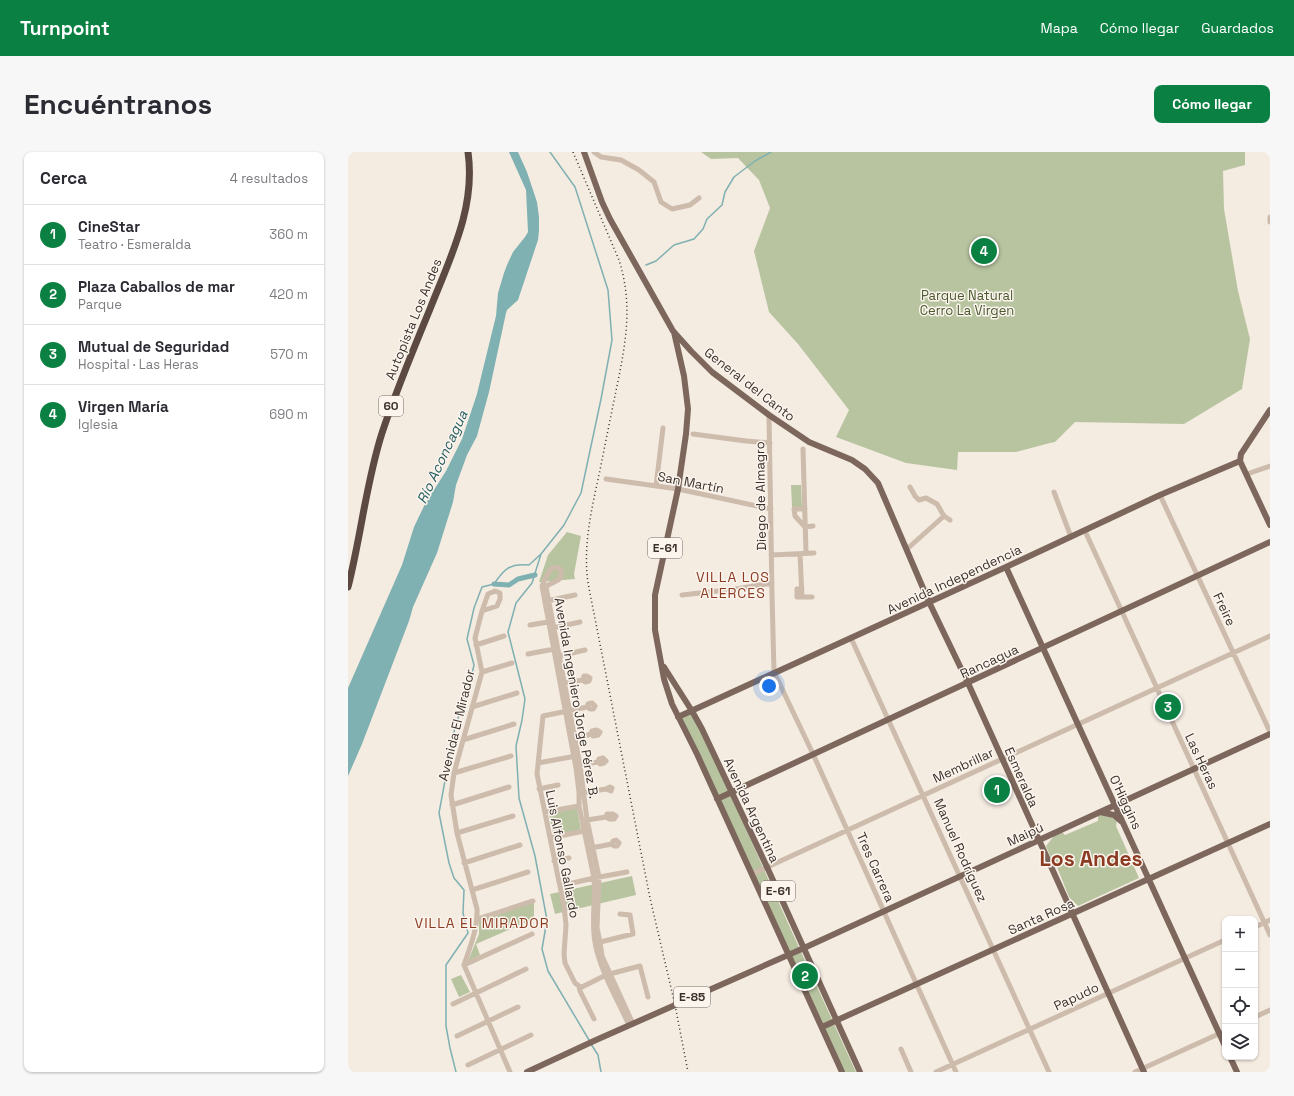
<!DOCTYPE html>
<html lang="es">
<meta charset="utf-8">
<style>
:root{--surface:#fff;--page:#f7f7f7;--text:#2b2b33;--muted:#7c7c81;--line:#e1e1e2;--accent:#0b8043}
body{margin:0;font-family:"Space Grotesk",sans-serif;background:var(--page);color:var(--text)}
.controls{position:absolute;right:12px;bottom:12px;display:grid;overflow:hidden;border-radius:8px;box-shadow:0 1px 3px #0004}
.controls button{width:36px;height:36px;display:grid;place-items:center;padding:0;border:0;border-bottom:1px solid var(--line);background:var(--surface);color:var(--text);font:20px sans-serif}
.you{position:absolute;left:421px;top:534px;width:14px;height:14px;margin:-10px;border:3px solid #fff;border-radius:50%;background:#1a73e8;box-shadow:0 0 0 6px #1a73e833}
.badge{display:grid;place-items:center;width:26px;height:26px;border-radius:50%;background:var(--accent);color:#fff;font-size:13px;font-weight:700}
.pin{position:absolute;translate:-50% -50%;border:2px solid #fff;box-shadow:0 1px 4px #0006}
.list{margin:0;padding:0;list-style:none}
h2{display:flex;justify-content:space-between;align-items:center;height:52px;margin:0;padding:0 16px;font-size:17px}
h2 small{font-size:13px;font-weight:400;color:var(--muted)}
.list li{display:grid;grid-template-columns:26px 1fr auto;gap:12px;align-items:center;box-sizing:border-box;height:60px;padding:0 16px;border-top:1px solid var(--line)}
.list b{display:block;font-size:15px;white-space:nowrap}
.list p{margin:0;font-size:13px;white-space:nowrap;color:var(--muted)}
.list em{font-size:13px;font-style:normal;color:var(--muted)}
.icon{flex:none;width:22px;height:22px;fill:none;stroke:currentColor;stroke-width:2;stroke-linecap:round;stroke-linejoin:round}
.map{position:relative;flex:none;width:922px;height:920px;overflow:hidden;border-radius:8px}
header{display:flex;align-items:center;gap:24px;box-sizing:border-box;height:56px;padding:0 20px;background:var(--accent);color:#fff}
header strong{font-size:19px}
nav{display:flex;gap:22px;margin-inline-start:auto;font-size:14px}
.intro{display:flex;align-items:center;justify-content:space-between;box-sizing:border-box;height:96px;padding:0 24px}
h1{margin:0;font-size:28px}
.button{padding:10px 18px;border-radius:8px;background:var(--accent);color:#fff;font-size:14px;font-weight:700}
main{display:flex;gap:24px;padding:0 24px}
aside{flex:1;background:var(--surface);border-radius:8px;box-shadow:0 1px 3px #0004}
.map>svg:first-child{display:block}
</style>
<header>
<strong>Turnpoint</strong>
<nav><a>Mapa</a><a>Cómo llegar</a><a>Guardados</a></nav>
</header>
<div class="intro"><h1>Encuéntranos</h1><a class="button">Cómo llegar</a></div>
<main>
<aside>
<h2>Cerca<small>4 resultados</small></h2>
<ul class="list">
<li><span class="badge">1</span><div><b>CineStar</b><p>Teatro · Esmeralda</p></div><em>360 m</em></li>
<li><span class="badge">2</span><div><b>Plaza Caballos de mar</b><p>Parque</p></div><em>420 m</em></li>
<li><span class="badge">3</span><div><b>Mutual de Seguridad</b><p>Hospital · Las Heras</p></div><em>570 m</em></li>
<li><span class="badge">4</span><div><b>Virgen María</b><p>Iglesia</p></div><em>690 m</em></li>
</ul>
</aside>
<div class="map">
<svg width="922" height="920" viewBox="0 0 922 920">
<rect width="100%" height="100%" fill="#f4ebe1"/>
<path fill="#b8c4a0" d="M353,0H897V13L875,19L876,57L890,139L902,187L894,237L836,272L727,270L707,290L702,291L668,300H610L609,318L558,311L488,285L501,258L450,192L421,160L406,99L422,56L411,28L390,6L363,7Z
M443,333H453L454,355H444Z
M219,380L233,384L226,422L227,427L191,430L200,403Z
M344,560L354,579L444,780L508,920H495L334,566Z
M229,656L233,678L205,683L201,662Z
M755,662L759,663L769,668L768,674L791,726L730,754L721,745L705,705L703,706L698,694L706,684L714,680L717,683L750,669V664Z
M284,724L288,743L207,762L202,742Z
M186,750V767L128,792L132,803L120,809L131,782V768Z
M113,823L122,840L111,845L103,827Z"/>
<path fill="#7fb0b2" d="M161,0H170L179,20L189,50L191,65V78L190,88L170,148L159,158L158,161L141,240L129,284L119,303L108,333L105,350L89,401L65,455L61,469L14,592L0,624V536L54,413L66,375L77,352L98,319L114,287L129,242L134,221L148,164L150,141L156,121L159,113L165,100L177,85L180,80L178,38Z"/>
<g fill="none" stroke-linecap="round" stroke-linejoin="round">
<path stroke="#7fb0b2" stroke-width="1.5" d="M202,0L227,35L260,138L264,188L253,247L233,341L216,373L193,402L184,431L168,451L160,480L177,547L174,568L168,594L171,646L187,704L199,768L194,797L200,819L241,888
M298,113L308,109L326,93L346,87L355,77L359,67L374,53L377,40L386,25L407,9L423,0
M243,892L250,903L253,920
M108,920L102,896L98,874V813L120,781L115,761L116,738L106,726L101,711L91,661L107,575L121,534L126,513L119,487L126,456L134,435L146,432C156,417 162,411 181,413L193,402"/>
<path stroke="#7fb0b2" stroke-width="5" d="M146,432L161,433L170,427L187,423"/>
<path stroke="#cdbbac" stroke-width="5" d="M246,0L253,5L273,8L291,18L306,30L313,50L324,57L342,53L351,46
M922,65V70
M421,263L424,443L426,520L465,602L608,920
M345,282L398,289L422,291
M455,297L458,401
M899,322L922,314
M258,327L330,337L423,357
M308,334L315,276
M706,340L723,385
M812,343L922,580
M457,357H446L447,364L457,375L465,374
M596,364L602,368
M737,379L922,783
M559,397L596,364L589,352L578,346L571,348L567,344L562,335
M452,402L454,445
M423,403L466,401
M454,437H449V445H464
M334,443L388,437L424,431
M199,449L227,443
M134,459L149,454L152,447V441L147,439L140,442L134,459L127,486L134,520L106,621L103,643L109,681L129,757C130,776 122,795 116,813L162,920
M182,473L200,470
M205,476L232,470
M503,486L701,920
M128,493L156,484
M180,502L206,497L211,504L237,498
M134,520L164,511
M216,531L235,528L237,530L241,529L242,526L239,524H236L235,528
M124,555L169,541
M227,587L243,582L245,584L250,583L252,580L249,578L244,579L243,582
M115,588L166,572
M190,611L228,604
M232,613L250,610L252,612L256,611L258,609L255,606L251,607L250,610
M106,621L163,604
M191,637L210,633
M233,641L258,637L263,639L264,636L262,635L258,637
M104,653L161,635
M197,660L231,654
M239,668L258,665L261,667H266L268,664L265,662H259L258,665
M109,681L165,664
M202,686L236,679
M243,696L264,692L266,694H269L271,691L268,688L265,689L264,692
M206,709L221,706
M116,711L172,693
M404,722L922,484
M212,734L246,726L279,720
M124,738L180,720
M130,767L185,749
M907,775L922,768
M248,791L285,782L282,763L272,762
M116,813L184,782
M231,834L227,831L217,811L216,802L218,773L216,754L189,622L195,564L239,555L242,557H245L247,554L244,551L240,552L239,555
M231,834L234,835L258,823L292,814L300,845
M231,834L232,839L246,867
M105,852L178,817
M907,865L922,858
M281,873C270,849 251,816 247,790C243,769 248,747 246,726L231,654V640L228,616L194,434C198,426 202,409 213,418V425C209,431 202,430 198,435L232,613L239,668L251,725L249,776L252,790L254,804L285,872
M109,884L170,855
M553,897L563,920
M120,913L183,883
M588,920L877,788
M787,920L877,879"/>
<path stroke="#7d675c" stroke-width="6" d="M236,0L254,50L262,67L325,179L343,199L364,220L421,263L461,290L504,308L517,317L530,331L581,450L620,531L796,920
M326,180L336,224L340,257L338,282L330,337L307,443V478L316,527L324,552L349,602L494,920
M892,309L922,373
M892,309L893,302L922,258
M658,415L877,894
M316,515L344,559L354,577L419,715L512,920
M330,565L658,415L812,343L892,309
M369,647L922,390
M752,660L766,663L774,670
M474,875L922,672
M882,905L889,920
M179,920L248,888L456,796L922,582"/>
<path stroke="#5c4a42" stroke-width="7" d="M0,435C13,384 18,331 34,281C48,239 65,198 82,157C102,106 128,56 120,0"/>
<path stroke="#3b302b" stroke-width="1.5" stroke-dasharray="1 3" stroke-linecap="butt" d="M225,0L271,108C285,152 278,190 269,234C263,263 257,293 251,323C243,359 235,395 240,431L302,746L327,853L340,920"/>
</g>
<g text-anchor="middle" stroke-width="3" stroke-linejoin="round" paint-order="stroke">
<g fill="#fbf5ee" stroke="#756b66" stroke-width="1">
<rect x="31" y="244" width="24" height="20" rx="3"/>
<rect x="300" y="386" width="34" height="20" rx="3"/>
<rect x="413" y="729" width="34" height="20" rx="3"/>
<rect x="326" y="835" width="36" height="20" rx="3"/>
</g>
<g font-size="12" font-weight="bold" fill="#3b302b">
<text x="43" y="258">60</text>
<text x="317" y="400">E-61</text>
<text x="430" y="743">E-61</text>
<text x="344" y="849">E-85</text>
</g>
<g font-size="13" fill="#4a5a2e" stroke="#fbf5ee">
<text x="619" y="148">Parque Natural<tspan x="619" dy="15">Cerro La Virgen</tspan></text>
</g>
<g font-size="13" fill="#3b302b" stroke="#fbf5ee">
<text transform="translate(65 167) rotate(-68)" y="5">Autopista Los Andes</text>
<text transform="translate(402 232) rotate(38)" y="5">General del Canto</text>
<text transform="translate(343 330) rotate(11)" y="5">San Martín</text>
<text transform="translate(412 344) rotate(-91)" y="5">Diego de Almagro</text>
<text transform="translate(606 427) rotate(-25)" y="5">Avenida Independencia</text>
<text transform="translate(877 457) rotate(65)" y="5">Freire</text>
<text transform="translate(641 509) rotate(-25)" y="5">Rancagua</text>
<text transform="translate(229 546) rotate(80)" y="5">Avenida Ingeniero Jorge Pérez B.</text>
<text transform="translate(108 573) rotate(-76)" y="5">Avenida El Mirador</text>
<text transform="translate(854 609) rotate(65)" y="5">Las Heras</text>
<text transform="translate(615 613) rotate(-25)" y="5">Membrillar</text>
<text transform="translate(674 625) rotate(66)" y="5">Esmeralda</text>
<text transform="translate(778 650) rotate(65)" y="5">O'Higgins</text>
<text transform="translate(404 658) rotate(65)" y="5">Avenida Argentina</text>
<text transform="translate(677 682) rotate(-25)" y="5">Maipú</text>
<text transform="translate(613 698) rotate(66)" y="5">Manuel Rodríguez</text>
<text transform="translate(215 702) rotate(79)" y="5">Luis Alfonso Gallardo</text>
<text transform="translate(528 715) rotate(66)" y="5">Tres Carrera</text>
<text transform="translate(693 764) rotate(-24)" y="5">Santa Rosa</text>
<text transform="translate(728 844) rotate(-25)" y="5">Papudo</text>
</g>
<g font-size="14" font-style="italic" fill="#1f5a5e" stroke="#fbf5ee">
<text transform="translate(94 305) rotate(-65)" y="5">Río Aconcagua</text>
</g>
<g font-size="14" letter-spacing="1" fill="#8c3b22" stroke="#fbf5ee">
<text x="385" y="430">VILLA LOS<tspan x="385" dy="16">ALERCES</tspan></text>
<text x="134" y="776">VILLA EL MIRADOR</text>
</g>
<g font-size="21" font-weight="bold" fill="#8c3b22" stroke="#fbf5ee">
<text x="743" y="714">Los Andes</text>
</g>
</g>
</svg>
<div class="controls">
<button>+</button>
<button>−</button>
<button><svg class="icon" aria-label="locate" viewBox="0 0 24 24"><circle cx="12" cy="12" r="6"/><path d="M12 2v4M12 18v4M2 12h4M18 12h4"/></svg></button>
<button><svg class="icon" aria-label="layers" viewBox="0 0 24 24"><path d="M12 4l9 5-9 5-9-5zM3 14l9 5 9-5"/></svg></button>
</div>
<div class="you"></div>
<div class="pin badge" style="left:649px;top:638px">1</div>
<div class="pin badge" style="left:457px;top:824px">2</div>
<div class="pin badge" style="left:820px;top:555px">3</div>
<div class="pin badge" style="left:636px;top:99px">4</div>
</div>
</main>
